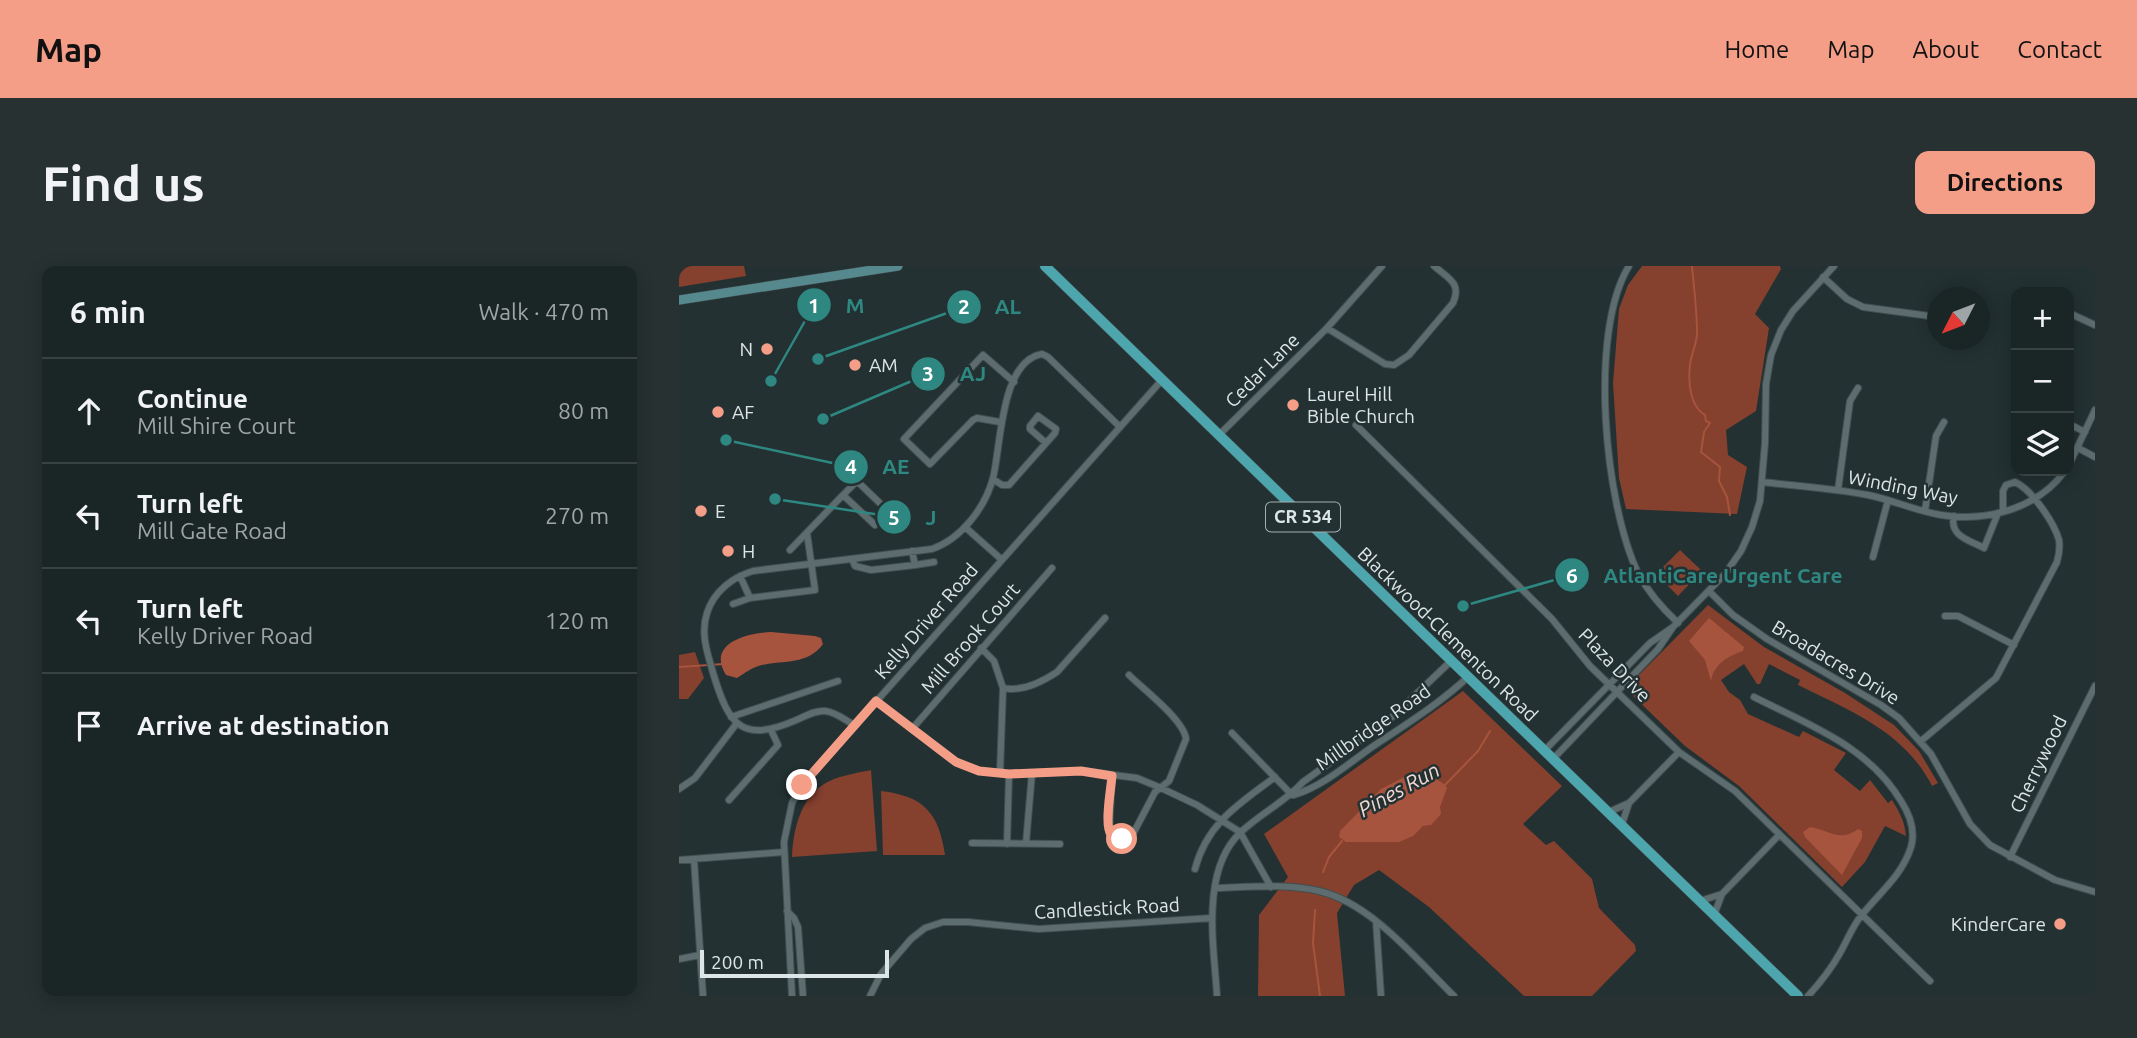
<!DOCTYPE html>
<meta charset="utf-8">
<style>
:root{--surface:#1a2526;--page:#273132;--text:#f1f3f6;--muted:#9fa5a7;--line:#384243;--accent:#f49e87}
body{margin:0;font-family:Ubuntu,sans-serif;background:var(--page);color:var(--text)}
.controls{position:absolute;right:21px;top:21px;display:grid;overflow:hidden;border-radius:14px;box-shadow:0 4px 18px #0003}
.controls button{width:63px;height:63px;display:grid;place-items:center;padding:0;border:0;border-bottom:2px solid var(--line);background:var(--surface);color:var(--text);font:35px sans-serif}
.compass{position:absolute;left:1248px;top:21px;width:63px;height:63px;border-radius:50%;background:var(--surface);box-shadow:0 4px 18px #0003;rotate:228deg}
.scale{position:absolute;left:21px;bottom:18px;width:189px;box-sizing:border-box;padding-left:7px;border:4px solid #dde6e7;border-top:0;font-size:19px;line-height:24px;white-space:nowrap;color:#dde6e7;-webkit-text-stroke:5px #233133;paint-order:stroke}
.stop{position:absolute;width:21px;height:21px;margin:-16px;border:5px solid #f49e87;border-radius:50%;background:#fff}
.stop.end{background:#f49e87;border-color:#fff;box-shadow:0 2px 7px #0008}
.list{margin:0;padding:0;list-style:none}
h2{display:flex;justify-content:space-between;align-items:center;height:91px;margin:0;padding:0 28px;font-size:30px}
h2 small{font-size:23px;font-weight:400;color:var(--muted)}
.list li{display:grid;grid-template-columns:46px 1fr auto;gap:21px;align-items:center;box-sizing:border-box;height:105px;padding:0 28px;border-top:2px solid var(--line)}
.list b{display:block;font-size:26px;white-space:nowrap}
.list p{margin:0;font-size:23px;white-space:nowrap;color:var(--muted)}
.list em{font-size:23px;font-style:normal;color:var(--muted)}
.icon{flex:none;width:38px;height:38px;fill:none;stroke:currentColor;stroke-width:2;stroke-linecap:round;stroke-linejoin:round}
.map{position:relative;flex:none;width:1416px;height:730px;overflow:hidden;border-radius:14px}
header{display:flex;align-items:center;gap:42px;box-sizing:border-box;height:98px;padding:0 35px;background:var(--accent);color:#111}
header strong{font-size:33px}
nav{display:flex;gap:38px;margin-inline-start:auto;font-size:24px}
.intro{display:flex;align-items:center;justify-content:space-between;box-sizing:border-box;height:168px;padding:0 42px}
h1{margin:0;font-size:49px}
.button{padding:18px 32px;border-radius:14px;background:var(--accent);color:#111;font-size:24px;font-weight:700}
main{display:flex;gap:42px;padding:0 42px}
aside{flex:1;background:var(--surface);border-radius:14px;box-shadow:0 4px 18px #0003}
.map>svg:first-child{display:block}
</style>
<header>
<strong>Map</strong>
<nav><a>Home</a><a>Map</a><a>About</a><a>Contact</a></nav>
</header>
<div class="intro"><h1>Find us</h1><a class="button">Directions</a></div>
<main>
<aside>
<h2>6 min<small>Walk · 470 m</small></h2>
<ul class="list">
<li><svg class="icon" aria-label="ahead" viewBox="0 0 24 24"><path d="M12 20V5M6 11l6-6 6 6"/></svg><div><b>Continue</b><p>Mill Shire Court</p></div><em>80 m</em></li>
<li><svg class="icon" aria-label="left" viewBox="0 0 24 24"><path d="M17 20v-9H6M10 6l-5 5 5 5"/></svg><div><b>Turn left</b><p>Mill Gate Road</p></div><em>270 m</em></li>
<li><svg class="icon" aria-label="left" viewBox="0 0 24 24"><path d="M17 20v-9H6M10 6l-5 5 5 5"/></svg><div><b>Turn left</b><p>Kelly Driver Road</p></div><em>120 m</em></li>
<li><svg class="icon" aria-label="arrive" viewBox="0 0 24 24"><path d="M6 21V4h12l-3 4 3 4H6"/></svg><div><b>Arrive at destination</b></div></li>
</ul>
</aside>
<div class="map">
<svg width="1416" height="730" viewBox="0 0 1416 730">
<rect width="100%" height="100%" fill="#233133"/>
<path fill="#85402e" d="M0,0H65L67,10L0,21Z
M963,0H1101L1102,3L1076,48L1090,62L1077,145L1047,164L1049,189L1068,201L1058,248L947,243L940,212L934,117L940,43L949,19Z
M1001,284L1023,305L999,330L977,308Z
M1029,339L1085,381L1166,427L1215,459L1240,485L1259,517L1253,520C1226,466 1170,444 1119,419L1121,414L1090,398L1081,418H1078L1065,398L1042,414L1050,426L1061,434L1069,448L1120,471L1124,465L1167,487L1155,504L1181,525L1191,514L1209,537L1213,534C1220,545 1226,556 1227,570L1206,560L1186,596L1163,621L1060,520L1006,480L952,428V422L959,410Z
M16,386L25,412L9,433H0V389Z
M784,425L883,520L844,558L867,579L875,575L913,613L920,642L956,679L957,685L913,730H845L750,641L700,604L675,619L658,647L666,730H579L580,649L609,611L585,568Z
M192,504L198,585L113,591C114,565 121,533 145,518C158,510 177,507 192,504Z
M202,525C245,530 260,547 266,589H204Z"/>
<path fill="#a7543e" d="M1030,352L1065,381L1064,385C1049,390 1035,398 1032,415L1026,394L1010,375Z
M92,366L136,370L142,372L144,378C129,399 105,394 83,399C73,401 66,407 58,412L47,409C27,377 69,367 92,366Z
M737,505C746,514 758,508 768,522L761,541L762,548L752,559L744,560L734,570L720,576H667L660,571L661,565L702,523Z
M1131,561C1151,564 1160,577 1179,563L1183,565V572L1163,609L1126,571L1124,566Z"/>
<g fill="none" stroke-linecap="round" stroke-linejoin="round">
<path stroke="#a7543e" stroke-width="2" d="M1013,0C1015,22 1018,45 1018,67C1018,78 1012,88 1011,99C1009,116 1011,141 1026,149L1027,155L1031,157L1025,166L1022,186L1041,201L1040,215L1048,231L1051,249
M0,401L45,398
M766,519L799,485L811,465
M644,606L650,591L663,575
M636,644L634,677L641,730"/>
<defs>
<path id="minor" d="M703,0L648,62L706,98L715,99L730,89L774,37C783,17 769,12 755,0
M950,0C909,67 926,238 959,307C969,326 983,342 999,357
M1144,11L1168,33L1184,41L1258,51
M1390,47L1416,59
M321,156L298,152L294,154L251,198L225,173L304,89L335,116
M1390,158L1406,166
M677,159L873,353L911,400L1000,486L1056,525L1251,715
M540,169L648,62
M1399,182L1416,191
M1390,199L1416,144
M314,213L323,219H330L376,167L377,163L359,150L351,160V163L367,177
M178,215L209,245L196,259L164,229Z
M1083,216C1118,220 1154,222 1189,229C1214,234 1237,245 1262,249C1308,256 1358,243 1386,205
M1159,224L1171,135L1179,122
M1246,245L1257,170L1265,156
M1275,250C1270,270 1290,274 1305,282L1319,247
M286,261L322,293
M111,284L164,229
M1194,291L1209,234
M173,293L176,300L192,304L236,299L233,285
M236,299L255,296
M61,310L71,332
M1030,325L1054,349L1088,373L1202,439L1220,452L1252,488L1291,558L1311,579L1376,614L1416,626
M54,338L71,332L136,324L128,267
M1266,350H1279L1335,379
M302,382L315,395L324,422L321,507
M324,422C342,426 363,416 378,406L426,352
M1075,431C1130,459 1189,480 1222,535C1231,549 1237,564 1232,581C1223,610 1200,627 1182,650C1173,661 1168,675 1161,687C1152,703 1141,717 1129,730
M197,435L277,496L300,505L330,508L403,505L458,512L482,522L518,539L561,566L592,621
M52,451L159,415
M175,459C166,454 157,446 146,445C136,444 125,451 115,455C63,477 50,459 35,410C29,389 21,368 28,347C35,325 54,311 74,305L253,283C282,273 306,242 314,212C322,182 321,95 363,88L369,91L441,161
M233,463L373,302
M553,467L613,529
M1242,475L1317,412L1378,296C1380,289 1381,281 1380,274C1375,256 1352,223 1336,216L1327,219L1324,225V246
M866,484L971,377L994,361
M874,493L979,383L994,361L1046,308L1062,285L1073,261L1081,235L1086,177L1087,118L1092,89L1102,64L1114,45L1155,0
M433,510L430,566L434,570L446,573L455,566L476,526L490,515L507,473C505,454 464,423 450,409
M0,523L16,512L58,457
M615,529C644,520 669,498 693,481C726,459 760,438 789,411
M50,534L99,479L92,464
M930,546L950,537
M943,558L950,537L1000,486
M293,577L381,578
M347,577L353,507
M328,578L330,508
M1331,591L1416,420
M15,593L24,730
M0,594L105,586
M516,603C528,557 560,538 596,511
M537,622C570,621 607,617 640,625C692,637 737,693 775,730
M1021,635L1043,628
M108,645L115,652L119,661L124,730
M1035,649L1043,628L1100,569
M697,655L702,730
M0,693L21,689
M113,730L105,576L113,537L123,519L482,115
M191,730L202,708L232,673L246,662L264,656H289L360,663L533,652
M538,730C535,680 521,604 562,566C582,547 606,536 624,516L710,454L772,395"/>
<path id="secondary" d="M0,34L219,0"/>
<path id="primary" d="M366,0C616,244 868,487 1119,730"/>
</defs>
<use href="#minor" stroke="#424e4f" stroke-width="8"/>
<use href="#secondary" stroke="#424e4f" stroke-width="10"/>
<use href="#primary" stroke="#424e4f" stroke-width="11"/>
<use href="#minor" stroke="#5d6d6f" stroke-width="6"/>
<use href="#secondary" stroke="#55898e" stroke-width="9"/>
<use href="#primary" stroke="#4da5ad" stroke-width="10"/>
</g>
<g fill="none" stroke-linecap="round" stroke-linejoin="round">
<path stroke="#f49e87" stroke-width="9" d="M123,519L197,435L277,496L300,505L330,508L402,505L433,510C432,522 425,560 432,568C434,571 440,572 443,573"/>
</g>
<g fill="#f49e87" stroke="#233133" stroke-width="2.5">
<circle cx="88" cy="83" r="7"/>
<circle cx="176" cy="99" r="7"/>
<circle cx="614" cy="139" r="7"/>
<circle cx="39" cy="146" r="7"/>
<circle cx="22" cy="245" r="7"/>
<circle cx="49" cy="285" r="7"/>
<circle cx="1381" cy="658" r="7"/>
</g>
<g text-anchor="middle" stroke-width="5" stroke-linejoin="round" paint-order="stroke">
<rect fill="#233133" stroke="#a5b0b1" stroke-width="2" x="587" y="236.5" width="74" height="29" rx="5"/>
<g font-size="18" font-weight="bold" fill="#dde6e7">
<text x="624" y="257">CR 534</text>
</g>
<g font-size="19" fill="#dde6e7" stroke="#233133" text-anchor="start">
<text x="74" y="90" text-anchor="end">N</text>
<text x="190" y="106">AM</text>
<text x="628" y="135">Laurel Hill<tspan x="628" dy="22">Bible Church</tspan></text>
<text x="53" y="153">AF</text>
<text x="36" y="252">E</text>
<text x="63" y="292">H</text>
<text x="1367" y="665" text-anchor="end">KinderCare</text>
</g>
<g font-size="19" fill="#dde6e7" stroke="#233133">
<text transform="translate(583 104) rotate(-45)" y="7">Cedar Lane</text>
<text transform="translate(1224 221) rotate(11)" y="7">Winding Way</text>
<text transform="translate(247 355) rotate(-49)" y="7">Kelly Driver Road</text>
<text transform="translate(769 368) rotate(44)" y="7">Blackwood-Clementon Road</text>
<text transform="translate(291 372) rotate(-49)" y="7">Mill Brook Court</text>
<text transform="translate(1157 396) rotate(31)" y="7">Broadacres Drive</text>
<text transform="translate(936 399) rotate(46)" y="7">Plaza Drive</text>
<text transform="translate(694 461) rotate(-35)" y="7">Millbridge Road</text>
<text transform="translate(1359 498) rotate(-64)" y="7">Cherrywood</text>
<text transform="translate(428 642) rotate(-3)" y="7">Candlestick Road</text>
</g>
<g font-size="21" font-style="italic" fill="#f1d8d1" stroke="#233133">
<text transform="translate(720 524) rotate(-29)" y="7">Pines Run</text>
</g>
</g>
<path fill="none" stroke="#2e8780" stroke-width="2.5" d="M92 115L135 39M139 93L285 41M144 153L249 108M47 174L172 201M96 233L215 251M784 340L893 309"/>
<g fill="#2e8780" stroke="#233133" stroke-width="2.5">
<circle cx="92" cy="115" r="7"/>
<circle cx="139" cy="93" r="7"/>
<circle cx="144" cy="153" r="7"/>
<circle cx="47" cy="174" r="7"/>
<circle cx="96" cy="233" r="7"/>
<circle cx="784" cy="340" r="7"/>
<circle cx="135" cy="39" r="18"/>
<circle cx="285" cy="41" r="18"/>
<circle cx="249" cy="108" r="18"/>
<circle cx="172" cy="201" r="18"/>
<circle cx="215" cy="251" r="18"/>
<circle cx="893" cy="309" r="18"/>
</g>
<g font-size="21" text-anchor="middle" font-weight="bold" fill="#fff">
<text x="135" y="47">1</text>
<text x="285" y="48">2</text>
<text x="249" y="115">3</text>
<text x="172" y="208">4</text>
<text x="215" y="259">5</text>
<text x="893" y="317">6</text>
</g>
<g font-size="21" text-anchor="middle" font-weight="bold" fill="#2e8780" stroke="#233133" stroke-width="5" stroke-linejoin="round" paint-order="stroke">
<text x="176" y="47">M</text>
<text x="329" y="48">AL</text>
<text x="294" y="115">AJ</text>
<text x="217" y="208">AE</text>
<text x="252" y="259">J</text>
<text x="1044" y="317">AtlantiCare Urgent Care</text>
</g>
</svg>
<div class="controls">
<button>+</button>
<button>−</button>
<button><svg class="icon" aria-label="layers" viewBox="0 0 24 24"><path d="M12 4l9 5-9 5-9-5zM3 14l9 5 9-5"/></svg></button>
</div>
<svg class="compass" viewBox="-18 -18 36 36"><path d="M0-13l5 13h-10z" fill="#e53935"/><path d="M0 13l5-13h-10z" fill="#9fa5a7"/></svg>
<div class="scale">200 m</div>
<div class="stop" style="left:443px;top:573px"></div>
<div class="stop end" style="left:123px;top:519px"></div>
</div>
</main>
